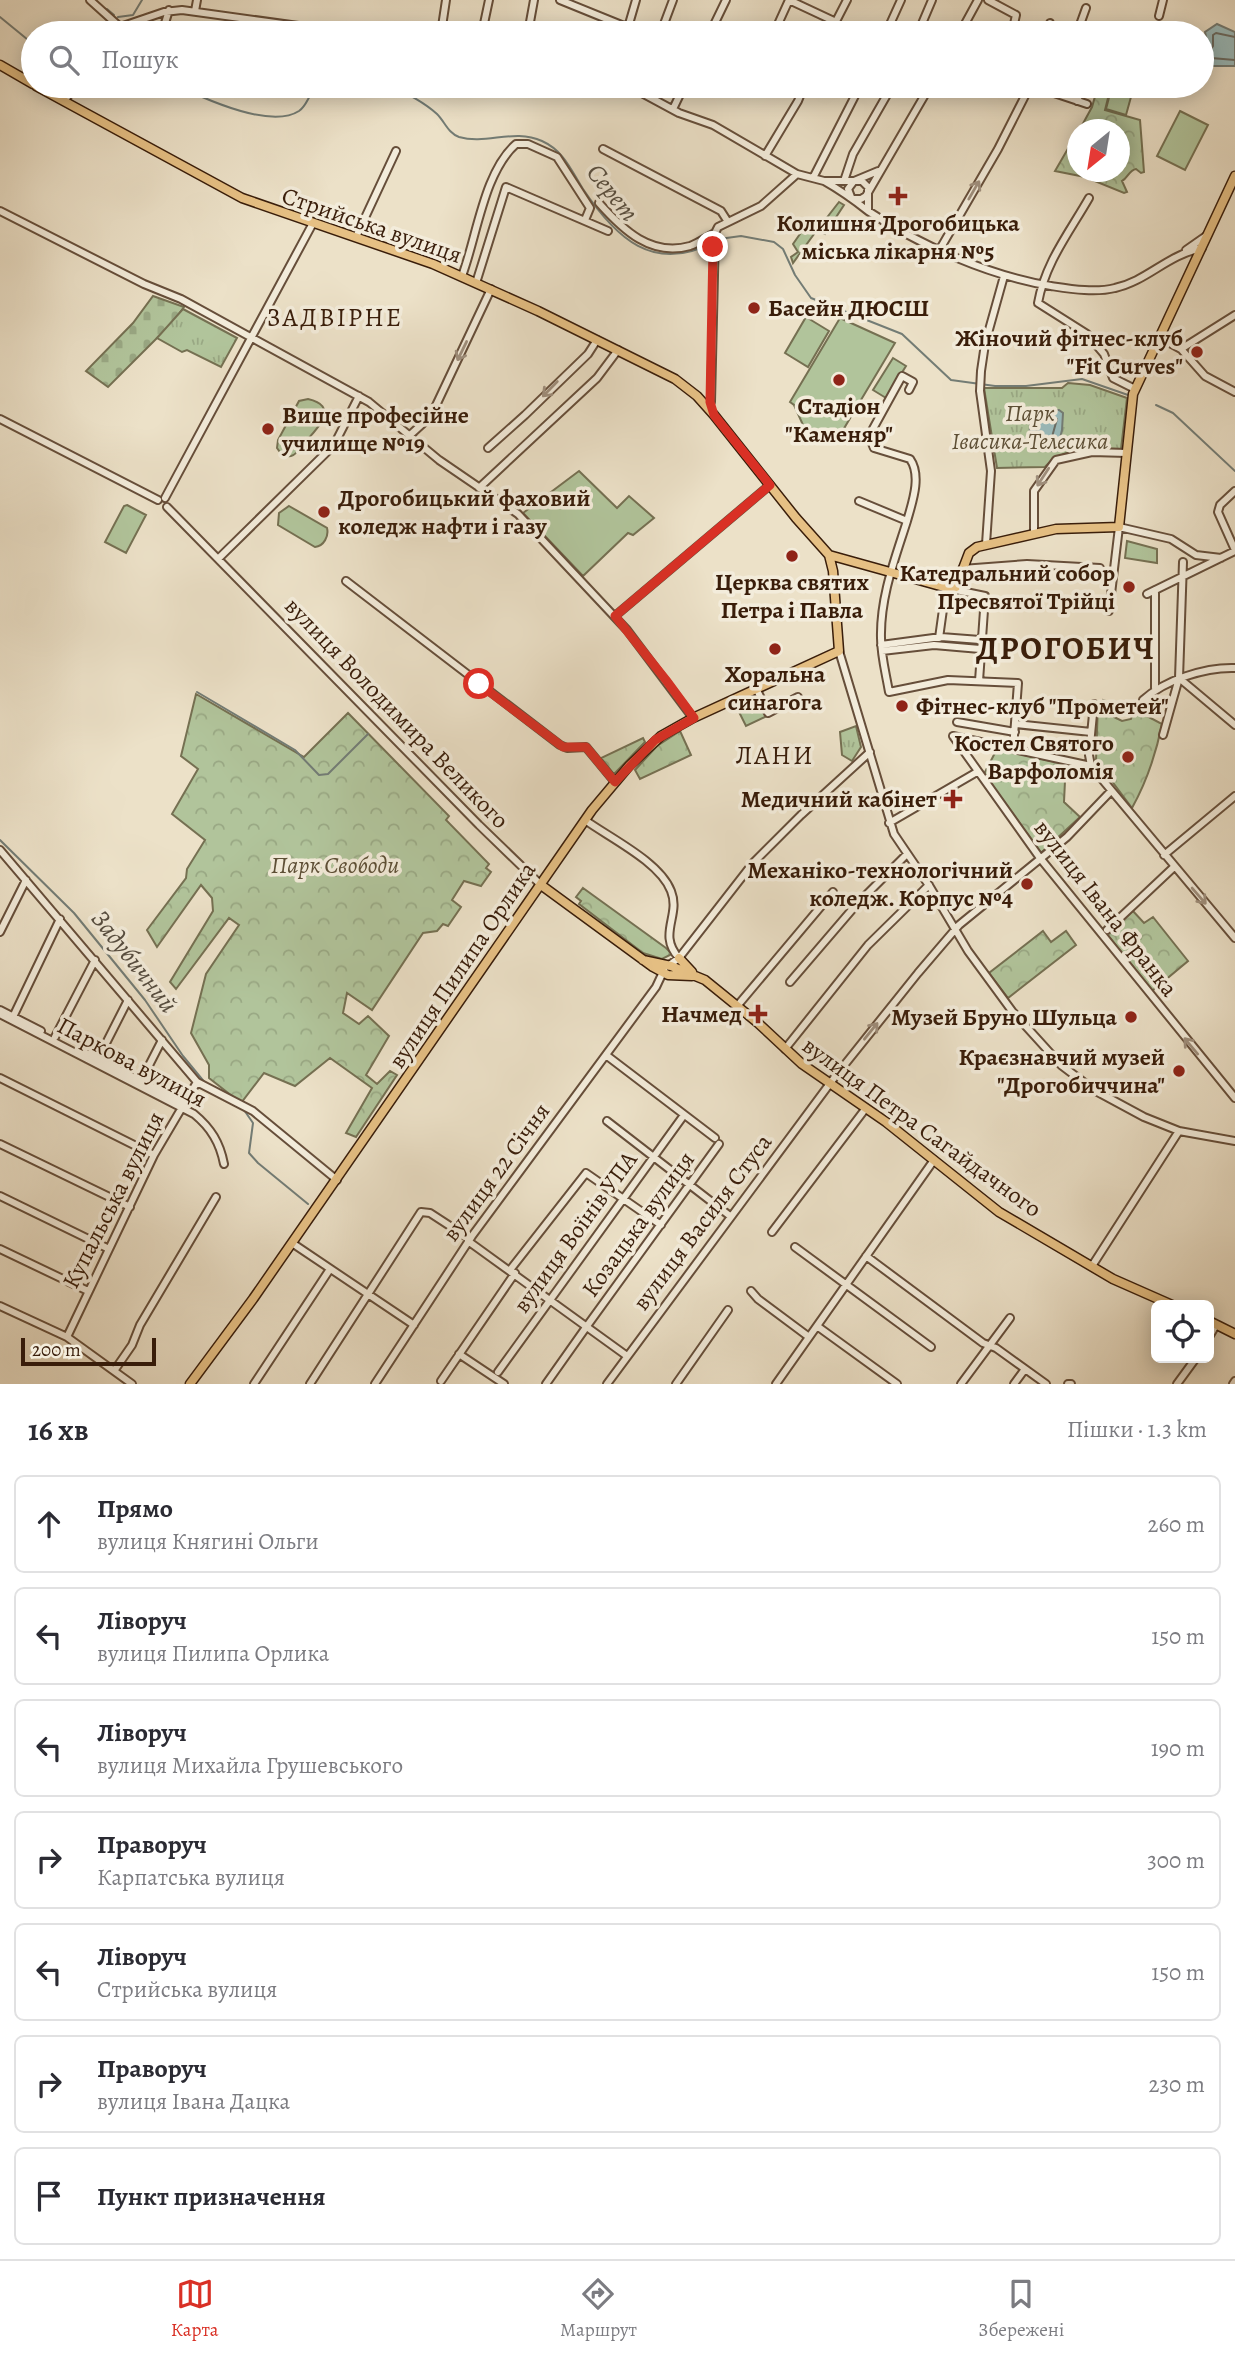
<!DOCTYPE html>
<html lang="uk">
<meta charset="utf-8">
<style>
:root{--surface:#fff;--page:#f2f2f3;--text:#2b2b33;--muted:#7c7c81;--line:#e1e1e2;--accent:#d93025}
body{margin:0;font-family:Alegreya,serif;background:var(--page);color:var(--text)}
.controls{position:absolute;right:21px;bottom:21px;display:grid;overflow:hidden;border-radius:10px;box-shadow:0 4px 18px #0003}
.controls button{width:63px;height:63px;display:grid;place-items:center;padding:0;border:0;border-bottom:2px solid var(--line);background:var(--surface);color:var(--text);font:35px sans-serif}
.compass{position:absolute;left:1067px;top:119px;width:63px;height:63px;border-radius:50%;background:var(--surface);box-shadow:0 4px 18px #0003;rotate:210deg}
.scale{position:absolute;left:21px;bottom:18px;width:135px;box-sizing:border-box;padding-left:7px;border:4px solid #391d0a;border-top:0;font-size:19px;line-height:24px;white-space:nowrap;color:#391d0a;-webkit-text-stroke:5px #f3ecdb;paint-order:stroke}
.stop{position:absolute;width:21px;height:21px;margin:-16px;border:5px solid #d93025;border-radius:50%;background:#fff}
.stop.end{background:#d93025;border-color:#fff;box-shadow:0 2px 7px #0008}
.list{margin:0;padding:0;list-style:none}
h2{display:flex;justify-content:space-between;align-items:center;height:91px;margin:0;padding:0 28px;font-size:30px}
h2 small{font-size:23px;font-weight:400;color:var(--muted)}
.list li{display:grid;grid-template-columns:46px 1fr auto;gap:21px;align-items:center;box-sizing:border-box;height:98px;margin:0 14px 14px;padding:0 14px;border:2px solid var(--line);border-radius:10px}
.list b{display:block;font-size:26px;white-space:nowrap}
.list p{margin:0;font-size:23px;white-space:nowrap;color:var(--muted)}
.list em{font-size:23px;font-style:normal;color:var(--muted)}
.icon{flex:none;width:38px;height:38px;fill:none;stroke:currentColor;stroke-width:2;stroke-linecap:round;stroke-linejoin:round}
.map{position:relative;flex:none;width:1235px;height:1384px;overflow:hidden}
.search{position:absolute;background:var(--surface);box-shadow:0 4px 18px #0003;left:21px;right:21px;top:21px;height:77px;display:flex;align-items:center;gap:18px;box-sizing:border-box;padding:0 24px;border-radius:38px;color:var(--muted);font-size:26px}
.sheet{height:875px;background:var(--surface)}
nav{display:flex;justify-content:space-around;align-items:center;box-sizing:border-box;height:98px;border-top:2px solid var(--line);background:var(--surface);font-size:19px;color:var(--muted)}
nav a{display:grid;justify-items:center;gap:4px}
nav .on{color:var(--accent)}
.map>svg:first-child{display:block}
</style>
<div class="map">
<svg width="1235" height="1384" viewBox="0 0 1235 1384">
<defs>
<pattern id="forest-crowns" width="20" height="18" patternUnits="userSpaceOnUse" patternTransform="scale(1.75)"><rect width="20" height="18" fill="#b1c49b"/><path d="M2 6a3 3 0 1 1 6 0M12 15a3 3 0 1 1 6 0" fill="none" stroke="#99a884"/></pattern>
<pattern id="cemetery-stones" width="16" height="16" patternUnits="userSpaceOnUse" patternTransform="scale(1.75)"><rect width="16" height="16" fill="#b1c49b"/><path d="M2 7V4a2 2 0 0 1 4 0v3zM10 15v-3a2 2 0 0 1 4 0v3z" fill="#99a884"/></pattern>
<pattern id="park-tufts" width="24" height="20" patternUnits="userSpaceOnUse" patternTransform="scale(1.75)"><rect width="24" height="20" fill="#b1c49b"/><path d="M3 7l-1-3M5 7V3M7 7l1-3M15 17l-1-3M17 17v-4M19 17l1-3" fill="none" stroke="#99a884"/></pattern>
</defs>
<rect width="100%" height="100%" fill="#ece1c8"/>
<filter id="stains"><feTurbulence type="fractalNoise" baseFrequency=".00286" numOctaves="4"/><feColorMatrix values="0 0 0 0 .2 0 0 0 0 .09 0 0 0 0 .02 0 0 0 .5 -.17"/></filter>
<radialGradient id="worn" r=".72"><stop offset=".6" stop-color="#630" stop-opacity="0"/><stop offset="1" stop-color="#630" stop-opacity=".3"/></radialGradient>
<path fill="#b1c49b" stroke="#757052" stroke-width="2" d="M1112,86H1134L1126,115L1106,109Z
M1180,111L1208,125L1185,170L1157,156Z
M839,202L844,205L825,234L817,230L793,263L791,257L798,252L793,244L807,224L818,229Z
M806,317L829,331L808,367L785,353Z
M840,318L895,343L843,430L822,434L803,425L794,405L790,402Z
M893,358L906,366L886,398L873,390Z
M308,399C339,406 319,427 307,440C303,445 297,455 291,456C284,457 280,453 277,448L278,440L299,401Z
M579,471L617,508L629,496L654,518L633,535L628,533L583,576L523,513Z
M127,505L146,515L126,553L105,542L124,506Z
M289,506L327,528C329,536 324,546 315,547L278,525L279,513Z
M1127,541L1157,549V563L1125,558Z"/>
<path fill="url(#forest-crowns)" stroke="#757052" stroke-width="2" d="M1098,86H1111L1105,110L1140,120L1144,172L1141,173L1136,169C1129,170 1128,178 1122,181L1127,192L1124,193L1085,177L1055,171L1077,133L1078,172H1120V130L1080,129L1092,107Z
M196,694L304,757L348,713L449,816L446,820L489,864L486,868L491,872L481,886L464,881L452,900L461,907L448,926L443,924L437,931L423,933L372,1010L347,993L343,1013L359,1024L368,1016L389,1036L366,1075L377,1084L390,1071L397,1075L356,1137L346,1133L372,1088L330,1058L295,1086L264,1073L241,1103L209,1078V1065L191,1033L206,974L239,925L229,918L176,989L170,982L213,911L212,898L201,885L157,947L147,930L186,878L187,869L205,840L172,814L198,769L181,756Z
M1103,700L1106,701L1113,709L1114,717L1122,721L1131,719L1133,712L1142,705L1145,709L1143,714L1162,724C1156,754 1147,781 1132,808L1096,760L1098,703H1102Z
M680,731L691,755L640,779L635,770L657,746Z
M643,738L645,742L615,773H613L601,758Z
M997,749L1069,765L1065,781L1064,802L1080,817L1041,853L984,774Z
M583,888L666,948L672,954L662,959L643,953L579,904L581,901L576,897Z
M1132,910L1144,923L1153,917L1188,961L1152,991L1106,933Z
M1043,931L1051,942L1066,931L1076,945L1008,998L989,973Z"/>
<path fill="url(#cemetery-stones)" stroke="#757052" stroke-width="2" d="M153,296L184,307L172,323L108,387L86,371L133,323Z"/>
<path fill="url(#park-tufts)" stroke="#757052" stroke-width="2" d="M183,309L237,338L221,367L187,350L182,352L157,338Z
M1068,383L1090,385L1127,398L1121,449C1096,448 1062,446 1045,467L997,468L984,388H1062Z
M757,694L767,716L746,726L735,704Z
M856,726L861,747L852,761L842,755L840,732Z"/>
<path fill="#9abcbd" stroke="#737c75" stroke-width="2" d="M1217,24L1235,32V66H1209L1202,59V49L1207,41L1205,32Z
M1033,410H1059L1063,413L1062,430L1057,451L1029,450L1030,423Z"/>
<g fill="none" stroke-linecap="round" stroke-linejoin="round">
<path stroke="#6a6c64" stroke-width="2" d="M1235,37L1216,33L1213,35V46L1208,54L1211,58L1235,60
M1041,416L1054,417L1057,419L1050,444H1039L1036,442L1037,419Z"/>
<path stroke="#737c75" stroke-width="2" d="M107,9L114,15
M0,17L33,44
M118,17L133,15L142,0
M96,86L111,89L129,86
M178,86C205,99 271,129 299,111C309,104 308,91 320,87C330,88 340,96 350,94C364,93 376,82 391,87C406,92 426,104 437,114C445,122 448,133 459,137C487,145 514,128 542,141C564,151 571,170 583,189C616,238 653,274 714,242
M719,239L741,236L774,242L783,249L795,275L811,298L902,334L951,380L995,386H1026L1082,379L1128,395
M1156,405L1173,413L1235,471
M197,692L295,750L319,775L328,774L368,734
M0,840L74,913L145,1000L183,1056L206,1084
M244,1110L253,1123L249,1153L258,1163L308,1204"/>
<defs>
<path id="minor" d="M90,0L120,27
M560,0L624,26L629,24L636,0
M673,0L664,24L673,33
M789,0L836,22
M988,0L1016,15L1012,33
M195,11L197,0
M1159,16L1163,0
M120,27L164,12L182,10L349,33
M162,33L169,10
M441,33L446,0
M482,33L489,0
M528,33L534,0
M710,33L726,0
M774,33L789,0
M830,33L847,0
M886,33L901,0
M918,33L932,0
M960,33L978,0
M1046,33L1050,23
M1077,33L1086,8
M287,86L300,91
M629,86L679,113L713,125L797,174L824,181H862L868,187V210
M1033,86L1087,104
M64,101L76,86
M1077,101L1083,86
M673,109L684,86
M603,149L721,211L728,222
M765,156L798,101L804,86
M813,178L860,86
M824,181C840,190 854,200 868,211C919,245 990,276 1051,286C1071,289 1095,293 1115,288C1147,281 1167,255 1202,248
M844,181L853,154L892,86
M851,197L848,189L854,181L878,171
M1089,198C1069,233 1045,263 1038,303L1087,334L1104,354L1113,378L1135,389
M854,199H861L866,196L930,86
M599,203C623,230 651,257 690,246C699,243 706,237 715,233
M0,211L144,284L181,299L369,402L439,460L518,514L627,630L693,718
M356,237L396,151
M940,249L998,149L1030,86
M1186,250L1206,236
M462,276C477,236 484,172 516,144H528L557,157L590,208L585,220
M476,283L506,187L608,231
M1159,337L1181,349L1205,376L1235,392
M1181,349L1235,315
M711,402L715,233L718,227L761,206L797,174
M0,419L158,500
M409,436L431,416L491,289
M488,448L525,415L588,354L597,340
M479,488L597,378L618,350
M1235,491L1220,505L1218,512L1235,550
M165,498L313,223
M859,501L907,521C895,559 880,597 881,638C881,656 886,674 889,692L948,680L1018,683L1013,749
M167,507L479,825L541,885
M907,521C912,503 922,476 910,459L874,448L869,436L902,376L913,382L909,390
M1034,533V491L1056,460L1092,452L1127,453
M986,544L991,471L980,391L981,371L985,344L1004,276
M219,558L334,445L359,396
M962,569L1027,564L1100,568
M346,581L560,745L567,748L586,747L615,782
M951,589L985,596L979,681
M1147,594L1235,551
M1109,611L1119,527L1171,539L1196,555L1221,558
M615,616L770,485
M939,638L946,588
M881,645L941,637L980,640
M839,651L894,834L930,887L968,951L1012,1011L1061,1065L1094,1090L1144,1117L1179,1131L1235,1141
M882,651L934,645L980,649
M1179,678L1235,725
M756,688L768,713L798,697
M1155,688V590
M1143,700C1165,680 1205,667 1235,668
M957,722L1015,732
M1015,724L1091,732
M1163,735L1179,678L1183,562
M953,736L1040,858L1235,1098
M953,736L1091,766L1235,938
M1091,766L1089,755L1094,704
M585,820C610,838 660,862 671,891C681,916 657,934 679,958
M889,823L977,772
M0,850L197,1082L253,1111L337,1180
M1164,855L1235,796
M1107,930L1174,867
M0,932L26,880
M668,966L679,958L753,863L801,815L870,752
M790,982L856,905L907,854
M738,1005L833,892
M0,1010L41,1031
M0,1014L194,1114C211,1128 220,1143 224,1164
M12,1019L60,919
M55,1037L95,960
M785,1049L868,945L929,885
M82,1051L183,1103
M606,1055L715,1138
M98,1059L128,1000
M0,1078L154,1155
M141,1081L162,1040
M607,1121L730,1216
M0,1144L130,1207
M0,1196L109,1249
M772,1232L866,1108
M468,1241L627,1356
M292,1243L414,1325
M795,1247L931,1347
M0,1249L88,1291
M866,1256L983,1343L996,1348L1046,1384
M1092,1266L1179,1131
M510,1270L586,1173L661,1225
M751,1291L758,1299L809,1337
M0,1306L67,1337L132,1384
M587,1326L719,1144
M817,1326L897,1384
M67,1337L154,1155L197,1082
M1209,1337L1216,1325
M459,1354L504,1384
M114,1371L132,1345L140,1325L216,1197
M498,1372L684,1115
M441,1381L515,1273
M254,1384L330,1269
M310,1384L421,1212L430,1213L470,1239
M375,1384L472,1236L656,987L664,970
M546,1384L587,1326
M607,1384L834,1078L918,973L959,925L1067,837L1111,791
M676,1384L728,1310
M776,1384L934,1160
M961,1384L1010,1318
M1014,1384L1025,1369
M1068,1384H1071
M1177,1384L1196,1358
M1233,1384L1235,1381"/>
<path id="major" d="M0,65L33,84
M36,86L242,198L433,264L538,311L675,379L697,396L714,415L796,518L829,555L951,589L956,587L969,553L977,547L1056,529L1119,527L1133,394L1235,176
M541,885L653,967L668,975L692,976
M679,958L692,972
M643,960L671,966L705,980L758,1023L802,1064L886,1122L999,1212L1113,1279L1172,1305
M1209,1321L1235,1334
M190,1384L253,1299L592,810L629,766L661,736L693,718L839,651L833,571L829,555"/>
</defs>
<use href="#minor" stroke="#664e3a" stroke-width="10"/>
<use href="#major" stroke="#391d0a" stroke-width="11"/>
<use href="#minor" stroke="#f3ecdb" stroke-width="6"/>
<use href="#major" stroke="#e6c084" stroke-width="8"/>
</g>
<defs><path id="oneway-shaft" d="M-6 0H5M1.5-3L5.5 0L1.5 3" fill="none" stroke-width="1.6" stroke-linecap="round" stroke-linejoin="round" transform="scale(1.75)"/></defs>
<g stroke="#9f8f7d">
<use href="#oneway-shaft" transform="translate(974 190) rotate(-60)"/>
<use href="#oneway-shaft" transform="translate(462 351) rotate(116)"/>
<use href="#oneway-shaft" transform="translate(550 389) rotate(134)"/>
<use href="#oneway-shaft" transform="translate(1043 477) rotate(123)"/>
<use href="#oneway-shaft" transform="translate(1199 896) rotate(49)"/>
<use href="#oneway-shaft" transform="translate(871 1031) rotate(-51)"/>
<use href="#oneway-shaft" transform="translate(1191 1046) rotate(-130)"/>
</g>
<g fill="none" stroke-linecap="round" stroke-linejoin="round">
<path stroke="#d93025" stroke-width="9" d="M479,684L563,747H586L615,782L655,740L694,718L666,680L615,616L770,485L714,415L710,402L713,247"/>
</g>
<g fill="#8f2418" stroke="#f3ecdb" stroke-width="2.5">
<path d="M894.5 185.5h7v7h7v7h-7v7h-7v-7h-7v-7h7z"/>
<circle cx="754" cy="308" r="7"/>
<circle cx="1197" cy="352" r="7"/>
<circle cx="839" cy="380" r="7"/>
<circle cx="268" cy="429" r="7"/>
<circle cx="324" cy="512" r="7"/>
<circle cx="792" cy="556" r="7"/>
<circle cx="1129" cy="587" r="7"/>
<circle cx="775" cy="649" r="7"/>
<circle cx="902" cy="706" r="7"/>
<circle cx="1128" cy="757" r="7"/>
<path d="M949.5 788.5h7v7h7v7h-7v7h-7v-7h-7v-7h7z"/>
<circle cx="1027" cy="884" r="7"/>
<path d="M754.5 1003.5h7v7h7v7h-7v7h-7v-7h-7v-7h7z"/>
<circle cx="1131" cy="1017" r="7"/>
<circle cx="1179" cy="1071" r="7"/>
</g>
<g text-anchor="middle" stroke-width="7" stroke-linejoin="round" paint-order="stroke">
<g font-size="24" font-weight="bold" fill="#391d0a" stroke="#f3ecdb" text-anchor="end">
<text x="898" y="231" text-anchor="middle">Колишня Дрогобицька<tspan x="898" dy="28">міська лікарня №5</tspan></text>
<text x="768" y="316" text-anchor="start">Басейн ДЮСШ</text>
<text x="1183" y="346">Жіночий фітнес-клуб<tspan x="1183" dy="28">"Fit Curves"</tspan></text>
<text x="839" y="414" text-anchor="middle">Стадіон<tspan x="839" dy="28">"Каменяр"</tspan></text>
<text x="282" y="423" text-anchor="start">Вище професійне<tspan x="282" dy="28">училище №19</tspan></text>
<text x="338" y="506" text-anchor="start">Дрогобицький фаховий<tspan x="338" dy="28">коледж нафти і газу</tspan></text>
<text x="1115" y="581">Катедральний собор<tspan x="1115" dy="28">Пресвятої Трійці</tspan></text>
<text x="792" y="590" text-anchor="middle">Церква святих<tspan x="792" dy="28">Петра і Павла</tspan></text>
<text x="775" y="682" text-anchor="middle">Хоральна<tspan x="775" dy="28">синагога</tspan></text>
<text x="916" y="714" text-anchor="start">Фітнес-клуб "Прометей"</text>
<text x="1114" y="751">Костел Святого<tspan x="1114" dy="28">Варфоломія</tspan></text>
<text x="937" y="807">Медичний кабінет</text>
<text x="1013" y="878">Механіко-технологічний<tspan x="1013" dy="28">коледж. Корпус №4</tspan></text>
<text x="742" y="1022">Начмед</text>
<text x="1117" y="1025">Музей Бруно Шульца</text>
<text x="1165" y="1065">Краєзнавчий музей<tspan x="1165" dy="28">"Дрогобиччина"</tspan></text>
</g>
<g font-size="24" fill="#391d0a" stroke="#f3ecdb">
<text transform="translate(372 225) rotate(19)" y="8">Стрийська вулиця</text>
<text transform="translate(397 713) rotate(46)" y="8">вулиця Володимира Великого</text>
<text transform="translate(1106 908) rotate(52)" y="8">вулиця Івана Франка</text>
<text transform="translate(462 965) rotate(-56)" y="8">вулиця Пилипа Орлика</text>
<text transform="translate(132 1062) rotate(28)" y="8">Паркова вулиця</text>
<text transform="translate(922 1127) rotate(36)" y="8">вулиця Петра Сагайдачного</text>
<text transform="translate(496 1172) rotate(-54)" y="8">вулиця 22 Січня</text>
<text transform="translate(113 1200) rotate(-63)" y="8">Купальська вулиця</text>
<text transform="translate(702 1222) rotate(-53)" y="8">вулиця Василя Стуса</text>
<text transform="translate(638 1224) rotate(-54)" y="8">Козацька вулиця</text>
<text transform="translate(575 1232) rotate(-54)" y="8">вулиця Воїнів УПА</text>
</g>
<g font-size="24" font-style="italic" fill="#5d4f36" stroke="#f3ecdb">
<text x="1030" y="421">Парк<tspan x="1030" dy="28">Івасика-Телесика</tspan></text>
<text x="335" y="873">Парк Свободи</text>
</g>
<g font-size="26" font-style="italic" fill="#564d40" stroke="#f3ecdb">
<text transform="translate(613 192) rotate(51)" y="9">Серет</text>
<text transform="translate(135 961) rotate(52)" y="9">Задубичний</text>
</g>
<g font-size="26" letter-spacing="2" fill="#391d0a" stroke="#f3ecdb">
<text x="335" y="326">ЗАДВІРНЕ</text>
<text x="775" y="764">ЛАНИ</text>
</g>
<g font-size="32" font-weight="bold" letter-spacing="2" fill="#391d0a" stroke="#f3ecdb">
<text x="1066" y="659">ДРОГОБИЧ</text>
</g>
</g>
<rect width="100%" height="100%" filter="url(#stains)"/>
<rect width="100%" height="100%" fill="url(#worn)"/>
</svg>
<div class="controls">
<button><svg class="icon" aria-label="locate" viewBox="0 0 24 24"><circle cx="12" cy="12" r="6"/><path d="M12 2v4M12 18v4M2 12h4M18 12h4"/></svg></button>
</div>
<svg class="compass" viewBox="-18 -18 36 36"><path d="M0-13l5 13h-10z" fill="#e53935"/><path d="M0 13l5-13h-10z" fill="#7c7c81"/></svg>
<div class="scale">200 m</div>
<div class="stop" style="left:479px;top:684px"></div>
<div class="stop end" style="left:713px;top:247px"></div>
<div class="search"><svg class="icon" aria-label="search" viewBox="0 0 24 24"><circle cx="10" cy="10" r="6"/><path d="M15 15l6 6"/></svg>Пошук</div>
</div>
<section class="sheet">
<h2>16 хв<small>Пішки · 1.3 km</small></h2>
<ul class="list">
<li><svg class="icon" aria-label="ahead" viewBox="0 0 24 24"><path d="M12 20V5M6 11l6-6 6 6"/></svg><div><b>Прямо</b><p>вулиця Княгині Ольги</p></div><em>260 m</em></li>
<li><svg class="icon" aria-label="left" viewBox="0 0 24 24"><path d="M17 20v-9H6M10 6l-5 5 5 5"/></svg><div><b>Ліворуч</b><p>вулиця Пилипа Орлика</p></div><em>150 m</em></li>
<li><svg class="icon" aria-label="left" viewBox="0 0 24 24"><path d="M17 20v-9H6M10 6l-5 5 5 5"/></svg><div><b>Ліворуч</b><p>вулиця Михайла Грушевського</p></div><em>190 m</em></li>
<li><svg class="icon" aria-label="right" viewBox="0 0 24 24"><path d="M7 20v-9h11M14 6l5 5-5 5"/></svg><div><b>Праворуч</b><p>Карпатська вулиця</p></div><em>300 m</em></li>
<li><svg class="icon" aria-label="left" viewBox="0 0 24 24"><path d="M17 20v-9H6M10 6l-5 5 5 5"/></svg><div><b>Ліворуч</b><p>Стрийська вулиця</p></div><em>150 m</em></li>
<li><svg class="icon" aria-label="right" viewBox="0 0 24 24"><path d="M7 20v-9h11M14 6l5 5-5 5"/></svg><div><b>Праворуч</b><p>вулиця Івана Дацка</p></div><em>230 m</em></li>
<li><svg class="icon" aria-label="arrive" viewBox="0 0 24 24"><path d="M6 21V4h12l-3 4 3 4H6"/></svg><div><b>Пункт призначення</b></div></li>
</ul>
</section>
<nav>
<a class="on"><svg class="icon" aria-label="map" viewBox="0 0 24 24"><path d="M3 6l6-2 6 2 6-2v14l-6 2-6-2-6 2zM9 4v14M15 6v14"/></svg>Карта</a>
<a><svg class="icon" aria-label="directions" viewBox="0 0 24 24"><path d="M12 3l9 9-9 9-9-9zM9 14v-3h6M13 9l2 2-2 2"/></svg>Маршрут</a>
<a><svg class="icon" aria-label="saved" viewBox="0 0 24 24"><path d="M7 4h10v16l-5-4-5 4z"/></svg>Збережені</a>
</nav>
